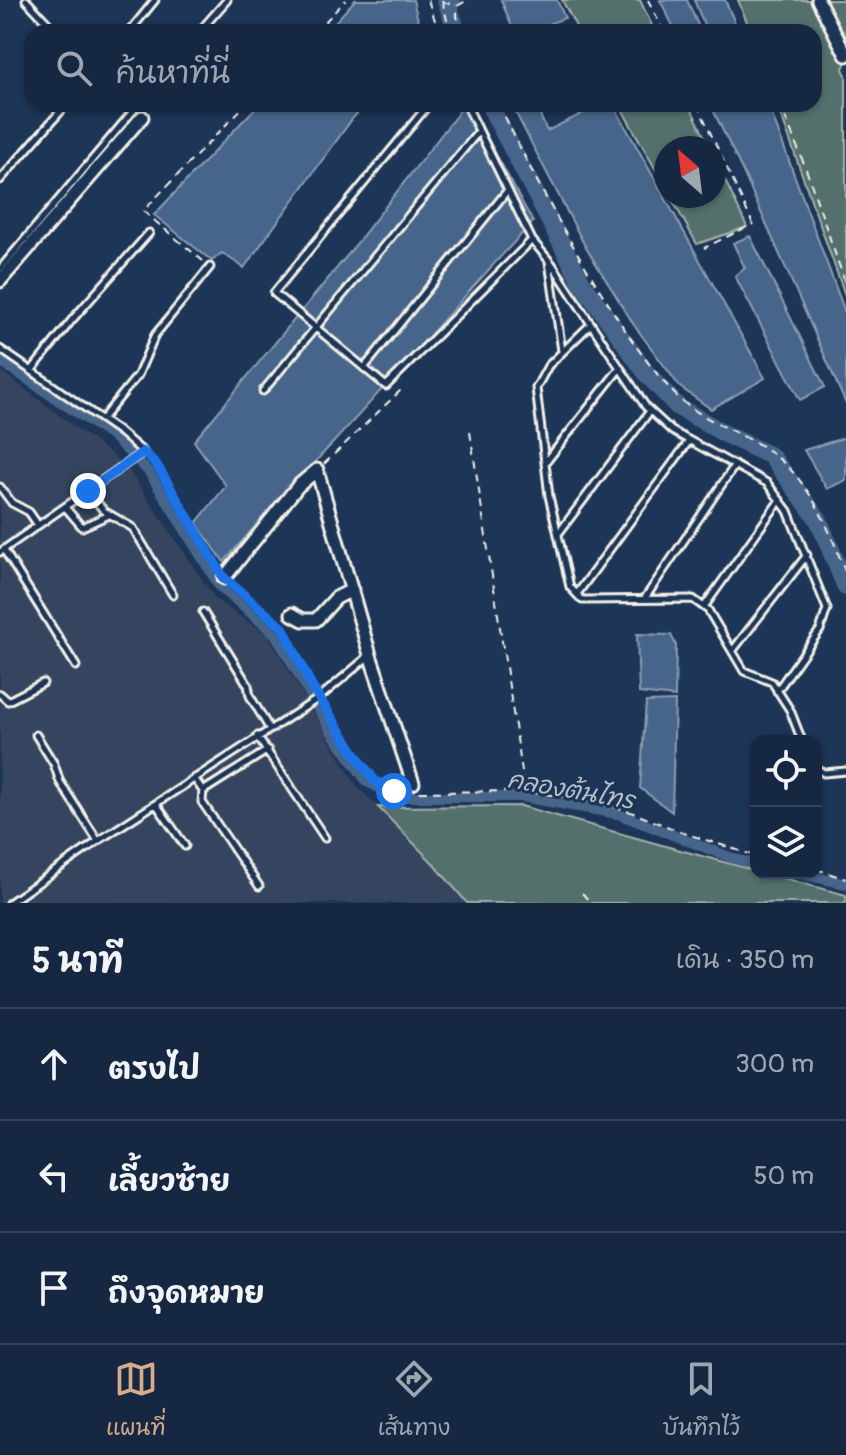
<!DOCTYPE html>
<html lang="th">
<meta charset="utf-8">
<style>
:root{--surface:#162841;--page:#23344c;--text:#f1f3f6;--muted:#9ea6b1;--line:#35445a;--accent:#d6ab8b}
body{margin:0;font-family:Pangolin,"Playpen Sans Thai",sans-serif;background:var(--page);color:var(--text)}
.controls{position:absolute;right:24px;bottom:24px;display:grid;overflow:hidden;border-radius:16px;box-shadow:0 2px 6px #0004}
.controls button{width:72px;height:72px;display:grid;place-items:center;padding:0;border:0;border-bottom:2px solid var(--line);background:var(--surface);color:var(--text);font:40px sans-serif}
.compass{position:absolute;left:654px;top:136px;width:72px;height:72px;border-radius:50%;background:var(--surface);box-shadow:0 2px 6px #0004;rotate:332deg}
.stop{position:absolute;width:24px;height:24px;margin:-18px;border:6px solid #1a73e8;border-radius:50%;background:#fff}
.stop.end{background:#1a73e8;border-color:#fff;box-shadow:0 2px 8px #0008}
.list{margin:0;padding:0;list-style:none}
h2{display:flex;justify-content:space-between;align-items:center;height:104px;margin:0;padding:0 32px;font-size:34px}
h2 small{font-size:26px;font-weight:400;color:var(--muted)}
.list li{display:grid;grid-template-columns:52px 1fr auto;gap:24px;align-items:center;box-sizing:border-box;height:112px;padding:0 32px;border-top:2px solid var(--line)}
.list b{display:block;font-size:30px;white-space:nowrap}
.list em{font-size:26px;font-style:normal;color:var(--muted)}
.icon{flex:none;width:44px;height:44px;fill:none;stroke:currentColor;stroke-width:2;stroke-linecap:round;stroke-linejoin:round}
.map{position:relative;flex:none;width:846px;height:903px;overflow:hidden}
.search{position:absolute;background:var(--surface);box-shadow:0 2px 6px #0004;left:24px;right:24px;top:24px;height:88px;display:flex;align-items:center;gap:20px;box-sizing:border-box;padding:0 28px;border-radius:24px;color:var(--muted);font-size:30px}
.sheet{height:440px;background:var(--surface)}
nav{display:flex;justify-content:space-around;align-items:center;box-sizing:border-box;height:112px;border-top:2px solid var(--line);background:var(--surface);font-size:22px;color:var(--muted)}
nav a{display:grid;justify-items:center;gap:4px}
nav .on{color:var(--accent)}
.map>svg:first-child{display:block}
</style>
<div class="map">
<svg width="846" height="903" viewBox="0 0 846 903">
<rect width="100%" height="100%" fill="#1d3557"/>
<filter id="ink" filterUnits="userSpaceOnUse"><feTurbulence type="fractalNoise" baseFrequency=".0125" numOctaves="2"/><feDisplacementMap in="SourceGraphic" scale="16" xChannelSelector="R" yChannelSelector="G"/><feConvolveMatrix kernelMatrix="1 2 1 2 8 2 1 2 1" color-interpolation-filters="sRGB"/></filter>
<g filter="url(#ink)">
<path fill="#34455f" d="M0,370L125,465L216,600L268,635L356,785L434,864L467,903H0Z"/>
<path fill="#536f6d" stroke="#a4b0aa" stroke-width="2" d="M562,0H640L655,32H579Z
M738,0H846V61L843,69L846,75V298L777,104H814V32H751Z
M619,104H689L710,148H666V188Z
M714,157L747,227L697,244L670,196H714Z
M521,806L756,871V873H765L846,895V903H467L434,864L378,807Z"/>
<path fill="#46658b" stroke="#8c9db0" stroke-width="2" d="M355,0H413L421,32H326Z
M501,0H557L565,18L526,32H514Z
M660,0H687L701,32H676Z
M694,0H725L739,32H707Z
M259,104H366L353,118L244,268L222,253L212,261L154,215Z
M511,104H535L547,131L602,104H613L765,378L711,409L680,387L634,325L585,246Z
M710,104H768L846,315V404L744,174Z
M462,108H471L533,222C475,283 421,346 365,408C318,460 269,509 224,562L196,523L226,486L194,441L346,257Z
M750,236L825,387L800,400L735,276L745,268L733,243Z
M846,437V480L827,489L804,450Z
M637,634L671,635L676,645L675,697L639,693Z
M675,701L672,812L640,788L646,702Z"/>
<g fill="none" stroke-linecap="round" stroke-linejoin="round">
<path stroke="#46658b" stroke-width="10" d="M447,4L456,0
M0,361L113,437L149,472L220,587L275,634L331,731L367,782L397,797H521L618,814L735,859L756,864
M796,873L846,884"/>
<path stroke="#46658b" stroke-width="18" d="M446,0L457,32
M489,104L582,283L647,374L678,407L725,434L771,456L818,519L846,587"/>
<defs>
<path id="service" d="M26,0L56,32
M129,32L155,0
M199,32L227,0
M429,104L274,293L386,386L532,240
M466,104L532,240L552,264L591,324L548,366L536,388L549,496L570,587L582,600L693,599L708,610L744,671L772,682L790,710L802,741
M0,180L67,104
M549,262L562,351
M0,269L139,104
M591,324L646,407L672,431L767,483L788,511L827,609L820,630L777,691
M0,349L121,433L143,452L0,552
M364,368L507,191
M32,370L72,320L149,233
M263,391L479,131
M102,419L138,375L155,335L210,267
M546,462L620,368
M0,487L12,503L29,512L38,525
M88,491L104,511L133,528L173,595
M65,507L82,527L109,515
M558,534L650,411
M4,550L76,666
M577,594L689,441
M645,598L735,465
M704,607L780,500
M203,612L248,685L250,696L269,728
M733,650L807,555
M0,694L8,701L43,683
M36,735L54,764L60,782L98,841
M257,736L325,838
M816,768L824,773L846,771
M194,778L203,791L202,802L259,886
M203,791L268,750
M156,804L185,846
M9,903L98,841L319,698L370,655"/>
<path id="minor" d="M818,0L846,55
M0,281L142,117
M224,578L298,486L317,470L370,655L413,783
M292,614L303,620H316L336,598L352,590"/>
</defs>
<use href="#service" stroke="#f4f1e8" stroke-width="11"/>
<use href="#minor" stroke="#f4f1e8" stroke-width="17"/>
<path stroke="#f4f1e8" stroke-width="2" stroke-dasharray="8 6" stroke-linecap="butt" d="M428,0L439,32
M442,0L447,20
M648,0L664,32
M442,2L456,5
M315,32L346,0
M464,32L457,17V6L468,0
M499,104C529,169 563,231 601,292C622,326 644,361 672,391C695,417 730,428 760,445C808,474 827,523 846,574
M697,104L753,224L704,248
M780,104L806,169L846,285
M203,261L143,211L246,104
M470,432L525,791
M150,458L175,492L218,568
M324,464L401,390
M232,585L283,628L315,691
M322,704L375,781L394,791H405
M419,792L517,791L559,796L623,809L684,833L756,856
M816,869L846,879
M582,893L591,903"/>
<use href="#service" stroke="#1d3557" stroke-width="5"/>
<use href="#minor" stroke="#1d3557" stroke-width="11"/>
</g>
</g>
<g fill="none" stroke-linecap="round" stroke-linejoin="round" filter="url(#ink)">
<path stroke="#1a73e8" stroke-width="10" d="M88,491L143,452L156,464L224,578L283,628L313,689L360,761L375,781L394,791"/>
</g>
<g text-anchor="middle" stroke-width="6" stroke-linejoin="round" paint-order="stroke">
<g font-size="24" font-style="italic" fill="#b7c0c7" stroke="#1d3557">
<text transform="translate(571 790) rotate(10)" y="8">คลองต้นไทร</text>
</g>
</g>
</svg>
<div class="controls">
<button><svg class="icon" aria-label="locate" viewBox="0 0 24 24"><circle cx="12" cy="12" r="6"/><path d="M12 2v4M12 18v4M2 12h4M18 12h4"/></svg></button>
<button><svg class="icon" aria-label="layers" viewBox="0 0 24 24"><path d="M12 4l9 5-9 5-9-5zM3 14l9 5 9-5"/></svg></button>
</div>
<svg class="compass" viewBox="-18 -18 36 36"><path d="M0-13l5 13h-10z" fill="#e53935"/><path d="M0 13l5-13h-10z" fill="#9ea6b1"/></svg>
<div class="stop" style="left:394px;top:791px"></div>
<div class="stop end" style="left:88px;top:491px"></div>
<div class="search"><svg class="icon" aria-label="search" viewBox="0 0 24 24"><circle cx="10" cy="10" r="6"/><path d="M15 15l6 6"/></svg>ค้นหาที่นี่</div>
</div>
<section class="sheet">
<h2>5 นาที<small>เดิน · 350 m</small></h2>
<ul class="list">
<li><svg class="icon" aria-label="ahead" viewBox="0 0 24 24"><path d="M12 20V5M6 11l6-6 6 6"/></svg><div><b>ตรงไป</b></div><em>300 m</em></li>
<li><svg class="icon" aria-label="left" viewBox="0 0 24 24"><path d="M17 20v-9H6M10 6l-5 5 5 5"/></svg><div><b>เลี้ยวซ้าย</b></div><em>50 m</em></li>
<li><svg class="icon" aria-label="arrive" viewBox="0 0 24 24"><path d="M6 21V4h12l-3 4 3 4H6"/></svg><div><b>ถึงจุดหมาย</b></div></li>
</ul>
</section>
<nav>
<a class="on"><svg class="icon" aria-label="map" viewBox="0 0 24 24"><path d="M3 6l6-2 6 2 6-2v14l-6 2-6-2-6 2zM9 4v14M15 6v14"/></svg>แผนที่</a>
<a><svg class="icon" aria-label="directions" viewBox="0 0 24 24"><path d="M12 3l9 9-9 9-9-9zM9 14v-3h6M13 9l2 2-2 2"/></svg>เส้นทาง</a>
<a><svg class="icon" aria-label="saved" viewBox="0 0 24 24"><path d="M7 4h10v16l-5-4-5 4z"/></svg>บันทึกไว้</a>
</nav>
